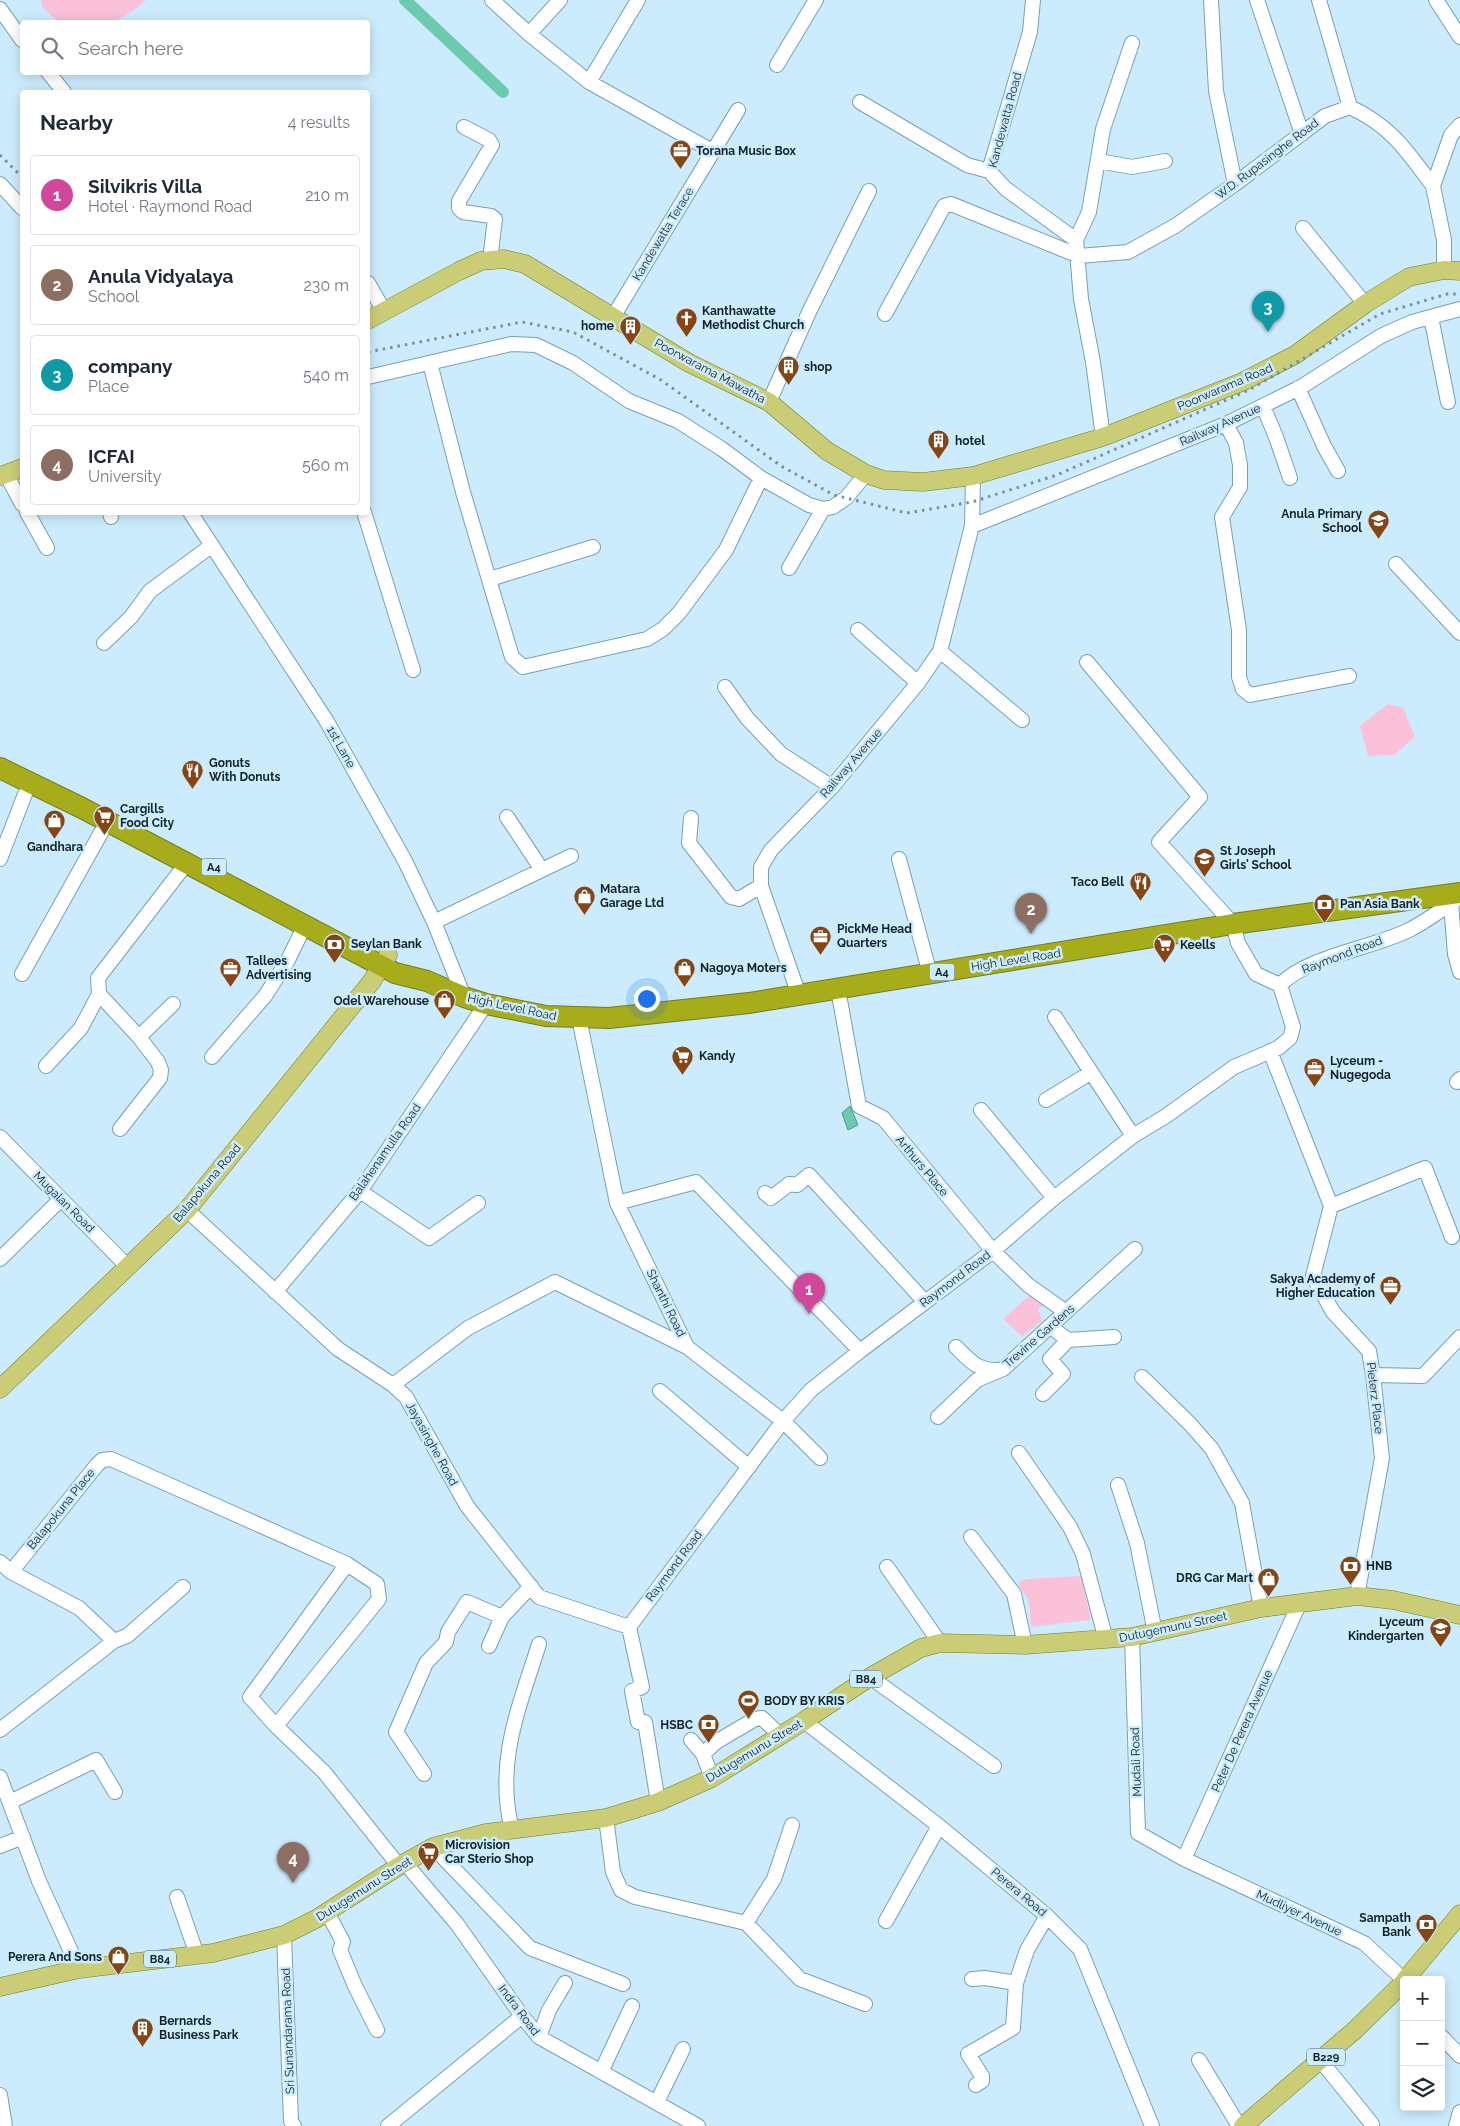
<!DOCTYPE html>
<meta charset="utf-8">
<style>
:root{--surface:#fff;--page:#f6f6f7;--text:#1f2937;--muted:#747a83;--line:#e0e1e3;--accent:#111827}
body{margin:0;font-family:Raleway,sans-serif;background:var(--page);color:var(--text)}
.controls{position:absolute;right:15px;bottom:15px;display:grid;overflow:hidden;border-radius:5px;box-shadow:0 2px 12px #0003}
.controls button{width:45px;height:45px;display:grid;place-items:center;padding:0;border:0;border-bottom:1px solid var(--line);background:var(--surface);color:var(--text);font:25px sans-serif}
.you{position:absolute;left:646px;top:998px;width:18px;height:18px;margin:-12px;border:4px solid #fff;border-radius:50%;background:#1a73e8;box-shadow:0 0 0 8px #1a73e833}
.badge{display:grid;place-items:center;width:32px;height:32px;border-radius:50%;background:var(--accent);color:#fff;font-size:16px;font-weight:700}
.pin{position:absolute;translate:-50% -41px;filter:drop-shadow(0 1px 2px #0008)}
.pin::after{content:'';position:absolute;top:26px;width:18px;height:15px;background:inherit;clip-path:polygon(0 0,100% 0,50% 100%)}
.list{margin:0;padding:0;list-style:none}
h2{display:flex;justify-content:space-between;align-items:center;height:65px;margin:0;padding:0 20px;font-size:21px}
h2 small{font-size:16px;font-weight:400;color:var(--muted)}
.list li{display:grid;grid-template-columns:32px 1fr auto;gap:15px;align-items:center;box-sizing:border-box;height:80px;margin:0 10px 10px;padding:0 10px;border:1px solid var(--line);border-radius:5px}
.list b{display:block;font-size:19px;white-space:nowrap}
.list p{margin:0;font-size:16px;white-space:nowrap;color:var(--muted)}
.list em{font-size:16px;font-style:normal;color:var(--muted)}
.icon{flex:none;width:28px;height:28px;fill:none;stroke:currentColor;stroke-width:2;stroke-linecap:round;stroke-linejoin:round}
.map{position:relative;flex:none;width:1460px;height:2126px;overflow:hidden}
.search{position:absolute;background:var(--surface);box-shadow:0 2px 12px #0003;left:20px;top:20px;width:350px;height:55px;display:flex;align-items:center;gap:12px;box-sizing:border-box;padding:0 18px;border-radius:5px;color:var(--muted);font-size:19px}
.panel{position:absolute;background:var(--surface);box-shadow:0 2px 12px #0003;left:20px;top:90px;width:350px;height:425px;border-radius:5px}
.map>svg:first-child{display:block}
</style>
<div class="map">
<svg width="1460" height="2126" viewBox="0 0 1460 2126">
<rect width="100%" height="100%" fill="#ccecfe"/>
<path fill="#fac1d9" d="M41,0H146L133,11L113,22H59L43,8Z
M1388,704L1403,708L1415,737L1394,755L1368,756L1360,726Z
M1030,1295L1044,1306L1038,1308L1042,1321L1022,1336L1003,1319Z
M1081,1576L1091,1620L1031,1627C1030,1611 1031,1598 1019,1587V1582L1027,1579Z"/>
<path fill="#6ccaae" stroke="#519886" d="M850,1106L858,1125L848,1130L842,1113Z"/>
<g fill="none" stroke-linecap="round" stroke-linejoin="round">
<path stroke="#6ccaae" stroke-width="12" d="M405,0L503,92"/>
<defs>
<path id="minor" d="M492,0L529,34L589,82L712,151
M1033,0L1030,32L989,171L1006,189L1076,240L1081,299L1093,362L1103,437
M1211,0L1216,91L1235,184
M1257,0L1302,134
M1319,0L1350,107
M1436,0L1460,37
M0,9L22,40
M529,34L560,0
M777,65L816,0
M48,72L64,92
M589,82L638,0
M860,102L967,165L989,171
M464,127L489,140L492,145L459,201V208L463,212L491,216L495,219L490,260
M1099,161L1132,167L1165,161
M0,184L22,208
M1303,228L1365,304
M1076,240L1089,212L1103,129L1132,43
M1444,270V240L1433,186L1451,135L1460,125
M368,283L384,311
M885,314L944,206L951,204L1079,256L1128,252L1175,226L1235,184L1325,116L1350,107C1391,126 1407,151 1433,186
M613,317L738,110
M1431,317L1448,402
M430,363L463,492L512,657L523,667L647,639L663,629L679,613L726,550L761,478
M368,377L511,344L536,345L573,363L629,401L678,421L722,449L761,478L809,505L823,509L833,507L846,498L866,474
M1298,388L1324,446L1338,471
M769,402L809,312L869,191
M1263,406L1276,437L1290,478
M1226,424L1236,443L1240,465V487L1222,517L1239,630V677L1243,689L1250,695L1349,676
M6,474L22,504
M27,512L47,548
M110,512L111,517
M190,512L326,720L405,861L434,922L464,997
M364,512L413,670
M972,526L1226,424L1301,387L1381,336L1412,322L1460,309
M1396,564L1460,633
M789,568L823,509
M490,579L593,547
M858,630L918,683
M104,643L131,617L150,591L211,546
M940,651L1022,720
M1087,662L1200,797L1159,842L1233,924L1238,943L1256,974L1280,985
M725,687L747,718L781,754L832,787
M507,817L542,870
M691,818L689,843L731,897L739,899L761,886
M0,859L25,794
M899,859L930,974
M1451,903L1455,954L1460,972
M434,922L571,856
M22,974L107,822
M838,989L859,1106L883,1118L993,1251L1028,1285L1066,1312
M99,994L139,1037L158,1062L161,1070L160,1078L120,1129
M799,995L761,886V867L771,850L832,787L918,683L940,651L972,526L973,476
M1055,1017L1133,1136
M139,1037L173,1004
M1270,1051L1331,1206L1313,1276L1333,1312L1369,1351L1373,1375L1382,1458L1357,1596
M212,1057L265,996L287,962L305,925
M46,1066L81,1028L99,994L98,978L186,864
M1457,1082L1460,1079
M1046,1100L1090,1073
M981,1110L1054,1198
M0,1137L128,1267
M360,1191L429,1238L478,1203
M765,1193L771,1198L789,1184L797,1185L809,1175L925,1302
M617,1203L696,1182L860,1351
M1331,1206L1425,1168L1452,1237
M187,1210L338,1349L393,1385L406,1397L467,1506L539,1597L629,1627
M0,1259L61,1199
M275,1292L360,1191L486,1004
M1051,1327L1068,1340L1114,1337
M687,1347L783,1421L820,1458
M956,1347C970,1361 978,1371 999,1370
M1373,1375L1423,1376L1460,1337
M1142,1377L1190,1424L1212,1449L1242,1503L1261,1608
M393,1385L468,1328L555,1282L687,1347L617,1203L579,1018
M660,1391L749,1467
M1043,1394L1063,1374L1050,1359L1068,1340
M938,1417L977,1380L1003,1369L1135,1249
M1019,1453L1070,1527L1083,1554L1106,1640
M1118,1485L1137,1543L1155,1632
M971,1537L1014,1594L1025,1645
M0,1562L11,1572
M347,1564L250,1697L276,1726L324,1772L399,1866
M887,1567L940,1643
M183,1587L127,1636L114,1641L79,1608L11,1572L96,1466L102,1460L111,1459L347,1564L377,1584L379,1599L276,1726
M1132,1637L1138,1833L1184,1859L1364,1943L1404,1980
M489,1646L502,1617
M870,1677L994,1766
M804,1721L939,1826L1047,1916L1080,1949L1152,2126
M0,1730L114,1641
M691,1740L703,1754L712,1778
M703,1754L716,1742L755,1719L762,1718L779,1734
M424,1774L396,1732L426,1663L446,1642L448,1632L467,1602L502,1617L531,1586
M0,1777L39,1881L79,1969
M10,1802L96,1760L115,1792
M658,1802L645,1722H638L632,1691L642,1687L629,1627L783,1421L811,1390L860,1351L993,1251L1054,1198L1133,1136L1166,1116L1234,1067L1278,1048L1290,1038L1293,1027L1280,985C1307,956 1375,948 1411,929C1428,920 1444,908 1460,897
M606,1818L613,1872L621,1890L635,1897L746,1923L800,1979L865,2004
M512,1830C495,1762 519,1708 539,1644
M0,1846L23,1837
M433,1847L530,1948L623,1984
M1184,1859L1300,1602
M405,1863L457,1924L522,2016L539,2037L698,2126
M177,1897L197,1955
M327,1912L343,1942L340,1950L355,1986L377,2030
M886,1921L939,1826
M746,1923L774,1879L792,1825
M284,1935L291,2121L294,2126
M972,1979L985,1978L1016,1983
M1441,2036L1460,2056
M539,2037L549,2010L565,1983
M1199,2060L1239,2126
M1321,2061L1372,2124
M601,2072L632,2006
M976,2085L982,2081V2076L968,2054L1013,2028L1016,1983L1027,1950L1047,1916
M0,2095L5,2126
M657,2102L683,2049
M388,2126L522,2016
M1456,2126L1460,2112"/>
<path id="major" d="M368,320L459,271L481,261L504,259L525,264L689,363L769,402L827,451L866,474L884,480L923,482L973,476L1103,437L1242,382L1295,355L1365,304L1409,277L1444,270L1460,271
M0,476L22,468
M0,1389L187,1210L372,981L388,955
M1405,1980L1460,1914
M0,1987L79,1969L213,1953L284,1935L316,1919L399,1866L433,1847L486,1833L606,1818L658,1802L712,1778L804,1721L870,1677L921,1648L940,1643L1025,1645L1132,1637L1261,1608L1357,1596L1393,1600L1460,1615
M1243,2126L1355,2030L1404,1982"/>
<path id="highway" d="M0,768L82,808L395,973L427,981L464,997L486,1004L546,1016L609,1018L749,1003L1233,924L1460,893"/>
</defs>
<use href="#minor" stroke="#789fb4" stroke-width="16"/>
<use href="#major" stroke="#737c20" stroke-width="19"/>
<use href="#highway" stroke="#737c20" stroke-width="22"/>
<use href="#minor" stroke="#fff" stroke-width="14"/>
<use href="#major" stroke="#cacd76" stroke-width="18"/>
<use href="#highway" stroke="#a7ac1a" stroke-width="20"/>
<path stroke="#77909d" stroke-width="3" stroke-dasharray="2.5 5" stroke-linecap="butt" d="M0,155L22,177
M368,352L522,322L573,332L661,380L781,466L834,495L907,513L972,502L1057,475L1249,390L1380,314L1447,294H1460"/>
</g>
<defs>
<symbol id="office-pin" viewBox="-11 -11 22 30"><path d="M0 17L-7.5 6A9.5 9.5 0 1 1 7.5 6Z" fill="#874514" stroke="#ccecfe"/><path d="M-6-3h4V-5.5h4V-3h4V5H-6ZM-1-4.5V-3h2v-1.5ZM-6 0V1H6V0Z" fill="#fff"/></symbol>
<symbol id="church-pin" viewBox="-11 -11 22 30"><path d="M0 17L-7.5 6A9.5 9.5 0 1 1 7.5 6Z" fill="#874514" stroke="#ccecfe"/><path d="M-1.2-6h2.4v3.5h3.3v2.4h-3.3V6h-2.4V-.1h-3.3v-2.4h3.3Z" fill="#fff"/></symbol>
<symbol id="building-pin" viewBox="-11 -11 22 30"><path d="M0 17L-7.5 6A9.5 9.5 0 1 1 7.5 6Z" fill="#874514" stroke="#ccecfe"/><path d="M-4-6H4V6H1V3H-1V6H-4ZM-2.5-4.3h1.7v1.8h-1.7ZM.8-4.3h1.7v1.8H.8ZM-2.5-1h1.7V.8h-1.7ZM.8-1h1.7V.8H.8Z" fill="#fff"/></symbol>
<symbol id="school-pin" viewBox="-11 -11 22 30"><path d="M0 17L-7.5 6A9.5 9.5 0 1 1 7.5 6Z" fill="#874514" stroke="#ccecfe"/><path d="M0-5L7-2L0 1L-7-2ZM-4 1L0 2.5L4 1V4Q0 6-4 4Z" fill="#fff"/></symbol>
<symbol id="restaurant-pin" viewBox="-11 -11 22 30"><path d="M0 17L-7.5 6A9.5 9.5 0 1 1 7.5 6Z" fill="#874514" stroke="#ccecfe"/><path d="M-5-6h1v4h1v-4h1v4h1v-4h1v5L-1.5 .5V6h-2V.5L-5-1ZM5-6V6H3V1.5H1.5Q1.5-4 5-6Z" fill="#fff"/></symbol>
<symbol id="supermarket-pin" viewBox="-11 -11 22 30"><path d="M0 17L-7.5 6A9.5 9.5 0 1 1 7.5 6Z" fill="#874514" stroke="#ccecfe"/><path d="M-6-5.5h2.5l.6 2H6L4.5 2H-2.5L-4.4-4H-6ZM-1.5 3.2a1.3 1.3 0 1 0 .1 0ZM3 3.2a1.3 1.3 0 1 0 .1 0Z" fill="#fff"/></symbol>
<symbol id="shop-pin" viewBox="-11 -11 22 30"><path d="M0 17L-7.5 6A9.5 9.5 0 1 1 7.5 6Z" fill="#874514" stroke="#ccecfe"/><path d="M-5-2.5h2.3a2.7 3.5 0 0 1 5.4 0H5L5.5 6h-11ZM-1.5-2.5h3a1.5 2.3 0 0 0-3 0Z" fill="#fff"/></symbol>
<symbol id="bank-pin" viewBox="-11 -11 22 30"><path d="M0 17L-7.5 6A9.5 9.5 0 1 1 7.5 6Z" fill="#874514" stroke="#ccecfe"/><path d="M-6-4H6V4H-6ZM0-2.3a2.3 2.3 0 1 0 0 4.6a2.3 2.3 0 1 0 0-4.6Z" fill="#fff"/></symbol>
<symbol id="stadium-pin" viewBox="-11 -11 22 30"><path d="M0 17L-7.5 6A9.5 9.5 0 1 1 7.5 6Z" fill="#874514" stroke="#ccecfe"/><path d="M0-5a6.5 5 0 1 0 0 10a6.5 5 0 1 0 0-10ZM-3.5-1.8h7v3.6h-7Z" fill="#fff"/></symbol>
</defs>
<g fill-rule="evenodd">
<use href="#office-pin" x="668" y="138" width="25" height="34"/>
<use href="#church-pin" x="674" y="306" width="25" height="34"/>
<use href="#building-pin" x="618" y="314" width="25" height="34"/>
<use href="#building-pin" x="776" y="354" width="25" height="34"/>
<use href="#building-pin" x="926" y="428" width="25" height="34"/>
<use href="#school-pin" x="1366" y="508" width="25" height="34"/>
<use href="#restaurant-pin" x="180" y="758" width="25" height="34"/>
<use href="#supermarket-pin" x="92" y="804" width="25" height="34"/>
<use href="#shop-pin" x="42" y="808" width="25" height="34"/>
<use href="#school-pin" x="1192" y="846" width="25" height="34"/>
<use href="#restaurant-pin" x="1128" y="870" width="25" height="34"/>
<use href="#shop-pin" x="572" y="884" width="25" height="34"/>
<use href="#bank-pin" x="1312" y="892" width="25" height="34"/>
<use href="#office-pin" x="808" y="924" width="25" height="34"/>
<use href="#bank-pin" x="322" y="932" width="25" height="34"/>
<use href="#supermarket-pin" x="1152" y="932" width="25" height="34"/>
<use href="#office-pin" x="218" y="956" width="25" height="34"/>
<use href="#shop-pin" x="672" y="956" width="25" height="34"/>
<use href="#shop-pin" x="432" y="988" width="25" height="34"/>
<use href="#supermarket-pin" x="670" y="1044" width="25" height="34"/>
<use href="#office-pin" x="1302" y="1056" width="25" height="34"/>
<use href="#office-pin" x="1378" y="1274" width="25" height="34"/>
<use href="#bank-pin" x="1338" y="1554" width="25" height="34"/>
<use href="#shop-pin" x="1256" y="1566" width="25" height="34"/>
<use href="#school-pin" x="1428" y="1616" width="25" height="34"/>
<use href="#stadium-pin" x="736" y="1688" width="25" height="34"/>
<use href="#bank-pin" x="696" y="1712" width="25" height="34"/>
<use href="#supermarket-pin" x="416" y="1840" width="25" height="34"/>
<use href="#bank-pin" x="1414" y="1912" width="25" height="34"/>
<use href="#shop-pin" x="106" y="1944" width="25" height="34"/>
<use href="#building-pin" x="130" y="2016" width="25" height="34"/>
</g>
<g text-anchor="middle" stroke-width="5" stroke-linejoin="round" paint-order="stroke">
<g fill="#ccecfe" stroke="#4a5f6a" stroke-width="1">
<rect x="201.5" y="858.5" width="25" height="17" rx="4"/>
<rect x="929.5" y="963.5" width="25" height="17" rx="4"/>
<rect x="850" y="1670.5" width="32" height="17" rx="4"/>
<rect x="144" y="1950.5" width="32" height="17" rx="4"/>
<rect x="1307" y="2048.5" width="38" height="17" rx="4"/>
</g>
<g font-size="11" font-weight="bold" fill="#12222a">
<text x="214" y="871">A4</text>
<text x="942" y="976">A4</text>
<text x="866" y="1683">B84</text>
<text x="160" y="1963">B84</text>
<text x="1326" y="2061">B229</text>
</g>
<g font-size="12" fill="#12222a" stroke="#ccecfe">
<text transform="translate(1005 120) rotate(-75)" y="4">Kandewatta Road</text>
<text transform="translate(1267 159) rotate(-37)" y="4">W.D. Rupasinghe Road</text>
<text transform="translate(663 234) rotate(-59)" y="4">Kandewatta Terace</text>
<text transform="translate(710 371) rotate(28)" y="4">Poorwarama Mawatha</text>
<text transform="translate(1225 387) rotate(-23)" y="4">Poorwarama Road</text>
<text transform="translate(1220 425) rotate(-24)" y="4">Railway Avenue</text>
<text transform="translate(341 747) rotate(61)" y="4">1st Lane</text>
<text transform="translate(851 763) rotate(-49)" y="4">Railway Avenue</text>
<text transform="translate(1342 955) rotate(-21)" y="4">Raymond Road</text>
<text transform="translate(1016 960) rotate(-9)" y="4">High Level Road</text>
<text transform="translate(512 1007) rotate(12)" y="4">High Level Road</text>
<text transform="translate(385 1152) rotate(-55)" y="4">Balahenamulla Road</text>
<text transform="translate(922 1166) rotate(50)" y="4">Arthurs Place</text>
<text transform="translate(207 1183) rotate(-50)" y="4">Balapokuna Road</text>
<text transform="translate(64 1202) rotate(45)" y="4">Mugalan Road</text>
<text transform="translate(955 1279) rotate(-37)" y="4">Raymond Road</text>
<text transform="translate(666 1303) rotate(64)" y="4">Shanthi Road</text>
<text transform="translate(1039 1336) rotate(-41)" y="4">Trevine Gardens</text>
<text transform="translate(1375 1398) rotate(83)" y="4">Pieterz Place</text>
<text transform="translate(432 1444) rotate(61)" y="4">Jayasinghe Road</text>
<text transform="translate(61 1509) rotate(-51)" y="4">Balapokuna Place</text>
<text transform="translate(674 1566) rotate(-53)" y="4">Raymond Road</text>
<text transform="translate(1173 1627) rotate(-12)" y="4">Dutugemunu Street</text>
<text transform="translate(1242 1731) rotate(-66)" y="4">Peter De Perera Avenue</text>
<text transform="translate(754 1751) rotate(-31)" y="4">Dutugemunu Street</text>
<text transform="translate(1136 1762) rotate(-92)" y="4">Mudali Road</text>
<text transform="translate(364 1889) rotate(-32)" y="4">Dutugemunu Street</text>
<text transform="translate(1019 1892) rotate(40)" y="4">Perera Road</text>
<text transform="translate(1299 1913) rotate(25)" y="4">Mudliyer Avenue</text>
<text transform="translate(519 2010) rotate(53)" y="4">Indra Road</text>
<text transform="translate(288 2031) rotate(-92)" y="4">Sri Sunandarama Road</text>
</g>
<g font-size="12" font-weight="bold" fill="#12222a" stroke="#ccecfe" text-anchor="start">
<text x="696" y="155">Torana Music Box</text>
<text x="702" y="315">Kanthawatte<tspan x="702" dy="14">Methodist Church</tspan></text>
<text x="614" y="330" text-anchor="end">home</text>
<text x="804" y="371">shop</text>
<text x="955" y="445">hotel</text>
<text x="1362" y="518" text-anchor="end">Anula Primary<tspan x="1362" dy="14">School</tspan></text>
<text x="209" y="767">Gonuts<tspan x="209" dy="14">With Donuts</tspan></text>
<text x="120" y="813">Cargills<tspan x="120" dy="14">Food City</tspan></text>
<text x="55" y="851" text-anchor="middle">Gandhara</text>
<text x="1220" y="855">St Joseph<tspan x="1220" dy="14">Girls' School</tspan></text>
<text x="1124" y="886" text-anchor="end">Taco Bell</text>
<text x="600" y="893">Matara<tspan x="600" dy="14">Garage Ltd</tspan></text>
<text x="1340" y="908">Pan Asia Bank</text>
<text x="837" y="933">PickMe Head<tspan x="837" dy="14">Quarters</tspan></text>
<text x="351" y="948">Seylan Bank</text>
<text x="1180" y="949">Keells</text>
<text x="246" y="965">Tallees<tspan x="246" dy="14">Advertising</tspan></text>
<text x="700" y="972">Nagoya Moters</text>
<text x="429" y="1005" text-anchor="end">Odel Warehouse</text>
<text x="699" y="1060">Kandy</text>
<text x="1330" y="1065">Lyceum -<tspan x="1330" dy="14">Nugegoda</tspan></text>
<text x="1375" y="1283" text-anchor="end">Sakya Academy of<tspan x="1375" dy="14">Higher Education</tspan></text>
<text x="1366" y="1570">HNB</text>
<text x="1253" y="1582" text-anchor="end">DRG Car Mart</text>
<text x="1424" y="1626" text-anchor="end">Lyceum<tspan x="1424" dy="14">Kindergarten</tspan></text>
<text x="764" y="1705">BODY BY KRIS</text>
<text x="693" y="1729" text-anchor="end">HSBC</text>
<text x="445" y="1849">Microvision<tspan x="445" dy="14">Car Sterio Shop</tspan></text>
<text x="1411" y="1922" text-anchor="end">Sampath<tspan x="1411" dy="14">Bank</tspan></text>
<text x="102" y="1961" text-anchor="end">Perera And Sons</text>
<text x="159" y="2025">Bernards<tspan x="159" dy="14">Business Park</tspan></text>
</g>
</g>
</svg>
<div class="controls">
<button>+</button>
<button>−</button>
<button><svg class="icon" aria-label="layers" viewBox="0 0 24 24"><path d="M12 4l9 5-9 5-9-5zM3 14l9 5 9-5"/></svg></button>
</div>
<div class="you"></div>
<div class="pin badge" style="left:809px;top:1314px;background:#d1479c">1</div>
<div class="pin badge" style="left:1031px;top:934px;background:#8d6e63">2</div>
<div class="pin badge" style="left:1268px;top:332px;background:#0f9aa8">3</div>
<div class="pin badge" style="left:293px;top:1883px;background:#8d6e63">4</div>
<div class="search"><svg class="icon" aria-label="search" viewBox="0 0 24 24"><circle cx="10" cy="10" r="6"/><path d="M15 15l6 6"/></svg>Search here</div>
<section class="panel">
<h2>Nearby<small>4 results</small></h2>
<ul class="list">
<li><span class="badge" style="background:#d1479c">1</span><div><b>Silvikris Villa</b><p>Hotel · Raymond Road</p></div><em>210 m</em></li>
<li><span class="badge" style="background:#8d6e63">2</span><div><b>Anula Vidyalaya</b><p>School</p></div><em>230 m</em></li>
<li><span class="badge" style="background:#0f9aa8">3</span><div><b>company</b><p>Place</p></div><em>540 m</em></li>
<li><span class="badge" style="background:#8d6e63">4</span><div><b>ICFAI</b><p>University</p></div><em>560 m</em></li>
</ul>
</section>
</div>
